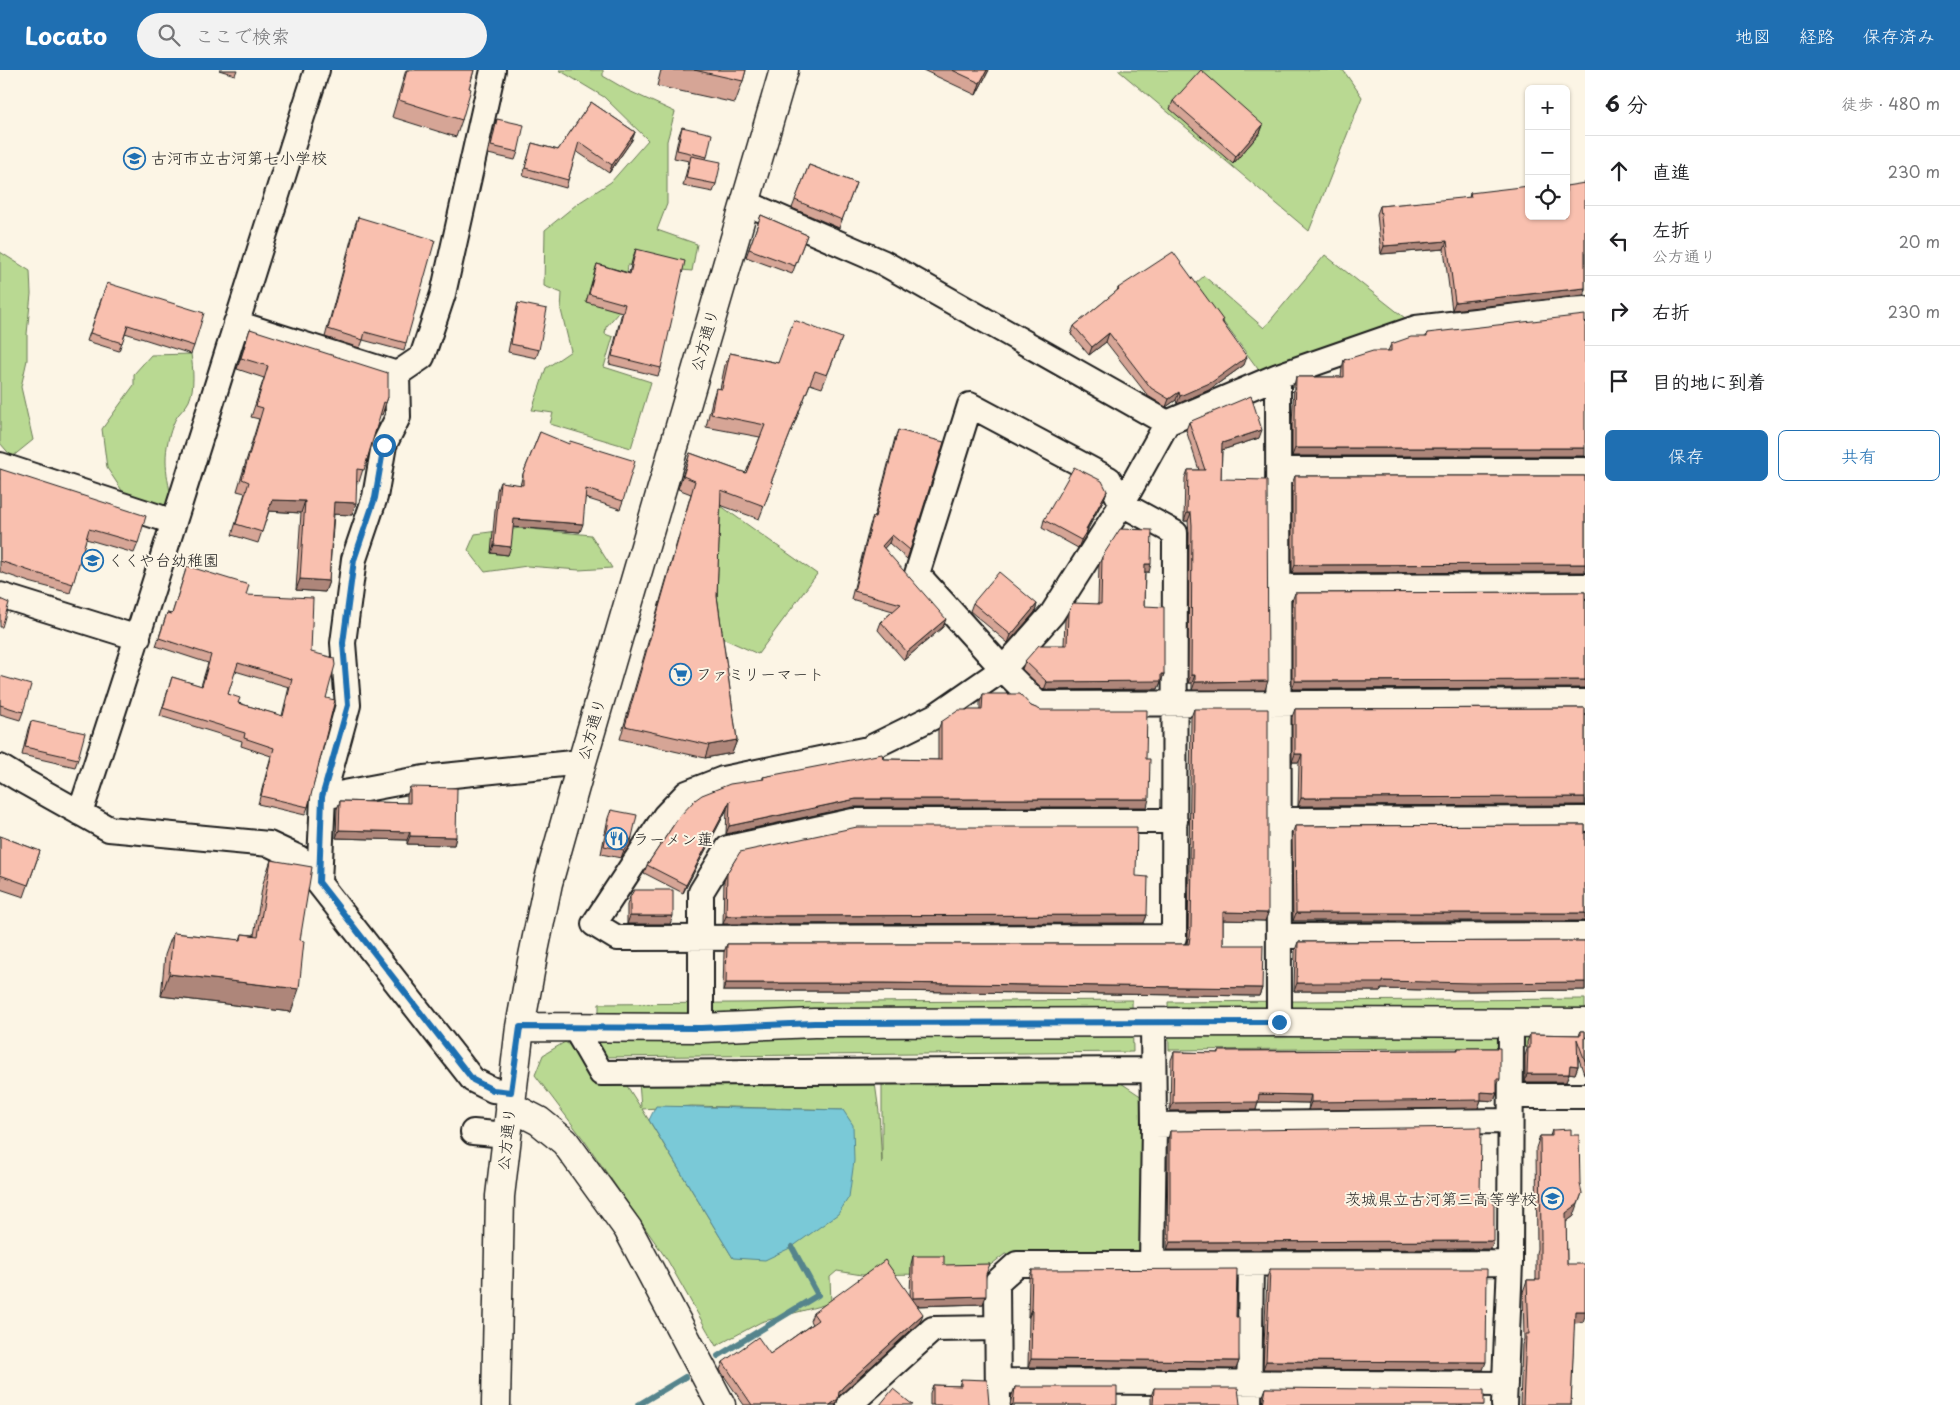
<!DOCTYPE html>
<html lang="ja">
<meta charset="utf-8">
<style>
:root{--surface:#fff;--page:#f2f2f2;--text:#202124;--muted:#757577;--line:#e0e0e0;--accent:#1f6fb2}
body{margin:0;font-family:"Playpen Sans","Klee One",sans-serif;background:var(--page);color:var(--text)}
.controls{position:absolute;right:15px;top:15px;display:grid;overflow:hidden;border-radius:8px;box-shadow:0 1px 4px #0004}
.controls button{width:45px;height:45px;display:grid;place-items:center;padding:0;border:0;border-bottom:1px solid var(--line);background:var(--surface);color:var(--text);font:25px sans-serif}
.stop{position:absolute;width:15px;height:15px;margin:-11px;border:4px solid #1f6fb2;border-radius:50%;background:#fff}
.stop.end{background:#1f6fb2;border-color:#fff;box-shadow:0 1px 5px #0008}
.list{margin:0;padding:0;list-style:none}
h2{display:flex;justify-content:space-between;align-items:center;height:65px;margin:0;padding:0 20px;font-size:21px}
h2 small{font-size:16px;font-weight:400;color:var(--muted)}
.list li{display:grid;grid-template-columns:32px 1fr auto;gap:15px;align-items:center;box-sizing:border-box;height:70px;padding:0 20px;border-top:1px solid var(--line)}
.list b{display:block;font-size:19px;white-space:nowrap}
.list p{margin:0;font-size:16px;white-space:nowrap;color:var(--muted)}
.list em{font-size:16px;font-style:normal;color:var(--muted)}
.actions{display:flex;gap:10px;padding:15px 20px}
.actions a{flex:1;padding:11px 0;border:1px solid var(--accent);border-radius:8px;text-align:center;font-size:18px;color:var(--accent)}
.actions .main{background:var(--accent);color:#fff}
.icon{flex:none;width:28px;height:28px;fill:none;stroke:currentColor;stroke-width:2;stroke-linecap:round;stroke-linejoin:round}
.map{position:relative;flex:none;width:1585px;height:1335px;overflow:hidden}
header{display:flex;align-items:center;gap:30px;box-sizing:border-box;height:70px;padding:0 25px;background:var(--accent);color:#fff}
header strong{font-size:24px}
nav{display:flex;gap:28px;margin-inline-start:auto;font-size:18px}
.search{width:350px;height:45px;background:var(--page);display:flex;align-items:center;gap:12px;box-sizing:border-box;padding:0 18px;border-radius:28px;color:var(--muted);font-size:19px}
main{display:flex}
aside{flex:1;background:var(--surface)}
.map>svg:first-child{display:block}
</style>
<header>
<strong>Locato</strong>
<div class="search"><svg class="icon" aria-label="search" viewBox="0 0 24 24"><circle cx="10" cy="10" r="6"/><path d="M15 15l6 6"/></svg>ここで検索</div>
<nav><a>地図</a><a>経路</a><a>保存済み</a></nav>
</header>
<main>
<div class="map">
<svg width="1585" height="1335" viewBox="0 0 1585 1335">
<rect width="100%" height="100%" fill="#fcf5e5"/>
<filter id="ink" filterUnits="userSpaceOnUse"><feTurbulence type="fractalNoise" baseFrequency=".02" numOctaves="2"/><feDisplacementMap in="SourceGraphic" scale="10" xChannelSelector="R" yChannelSelector="G"/><feConvolveMatrix kernelMatrix="1 2 1 2 8 2 1 2 1" color-interpolation-filters="sRGB"/></filter>
<g filter="url(#ink)">
<path fill="#b9d992" stroke="#6a7a57" fill-rule="evenodd" d="M559,0H603V6L627,20L675,42L667,71V134L657,160L697,174L692,201L628,195L623,237L606,257L605,264L613,267L604,297L651,312L631,378L550,354L553,343L532,340L546,298L571,281L561,240L562,223L544,216L545,160L577,134L611,112L648,70L604,27Z
M1118,0H1343L1362,27L1309,161Z
M0,182L30,201L31,224L27,264V290L21,317L33,370L12,387L0,373Z
M1325,185L1405,248L1261,303L1195,214L1204,206L1264,258Z
M191,284C193,299 195,317 189,331C186,338 178,343 175,350C162,379 165,401 172,430L156,442L131,434L107,398L102,359L134,315V304L151,285Z
M721,436L817,504L758,584L720,567L715,531Z
M521,458L591,465L612,498L579,500L527,496L485,502L468,480L475,464Z
M1585,929V977L1169,980L1168,932Z
M1132,930L1133,982L599,987V934Z
M565,972L627,1016L641,1038L639,1012L875,1013L879,1042L882,1094V1011L1121,1013L1142,1027L1143,1186L1005,1184L980,1203L862,1205L837,1201L830,1207L831,1233L761,1252L716,1276L668,1191L584,1070L535,1005L543,985ZM692,1036L843,1040L733,1188L642,1039Z"/>
<path fill="#7ac9d7" stroke="#54848c" d="M656,1036L843,1040L853,1055L854,1091L849,1127L838,1144L792,1177L765,1190L733,1188L649,1050Z"/>
<g fill="none" stroke-linecap="round" stroke-linejoin="round">
<path stroke="#54848c" stroke-width="6" d="M718,1286L818,1225L792,1177
M638,1335L685,1307"/>
<defs>
<path id="minor" d="M744,132L882,192L1167,353
M1585,239L1568,240L1416,258L1278,306L1167,353L1122,434L1052,544L1003,599L935,646L868,679L723,709L687,723L665,746L594,854L617,868L1174,867C1175,733 1174,598 1175,463L1122,434L1109,409L970,335L917,504L1003,599L1038,634C1220,634 1403,632 1585,632
M236,253L397,304L398,347L384,375L375,427L354,489L343,573L348,635L323,727
M397,304L422,287L443,224L493,0
M1278,306L1279,952
M0,395L174,452
M1280,400H1585
M1279,517L1585,516
M0,525L138,568
M0,697L18,708L109,759L269,774L299,788L473,1010L493,1020L511,1022
M80,743C162,496 237,248 317,0
M1280,750L1585,749
M319,812L323,727L424,708L582,692
M1279,866L1585,865
M575,958L601,1003L1153,1000
M701,958V822L728,778L853,751H1175
M1511,1026H1585
M1154,1055L1510,1051
M473,1062L507,1065
M1152,1195L1154,1055L1153,952
M998,1311L1505,1314
M849,1335L933,1259L998,1258
M998,1335L997,1212L1017,1194L1510,1193
M1249,1335L1251,1194
M1504,1335L1510,1193L1511,954"/>
<path id="tertiary" d="M520,957L701,958L814,953L1279,952L1585,953
M510,1036L539,1051L565,1072L628,1159L721,1335
M496,1335L500,1126L520,957L533,886L548,813L582,692L784,0"/>
</defs>
<use href="#minor" stroke="#1c1c1c" stroke-width="28"/>
<use href="#tertiary" stroke="#1c1c1c" stroke-width="31"/>
<use href="#minor" stroke="#fcf5e5" stroke-width="24"/>
<use href="#tertiary" stroke="#fcf5e5" stroke-width="28"/>
</g>
<path fill="#d6a596" stroke="#1c1c1c" fill-rule="evenodd" d="M219,0H237L235,5Z
M406,0H474L469,18L462,50L456,67L392,47Z
M661,0H746L743,11L735,33L657,16Z
M923,0H989L976,25Z
M1173,31L1263,55L1260,63L1233,94L1170,39Z
M591,32L635,62L632,70L609,103L576,81L566,118L523,106L532,73L558,80Z
M497,49L518,82L515,90L488,84L494,57Z
M682,57L707,87L706,89L716,114L713,122L683,116L689,91L674,88L679,65Z
M809,95L856,113L839,158L792,138Z
M1585,113V225L1452,240L1444,179L1381,184L1377,144L1380,136L1469,128L1470,123L1529,146Z
M761,145L807,165L792,204L746,187Z
M358,147L406,273L404,281L363,270L360,278L325,267L355,155Z
M636,179L661,298L658,306L609,294L622,242L586,232L597,194L629,203L633,187Z
M1118,218L1223,250V253L1244,295L1209,320L1177,334L1176,330L1166,337L1148,326L1106,272L1089,285L1071,264L1074,256L1117,221Z
M104,221L194,276L191,284L125,263L119,281L87,271Z
M518,233L539,280L536,288L508,282L516,241Z
M250,259L388,327L382,345L380,344L359,412L357,411L352,445L334,444L329,511L325,522L296,520L301,443L269,441L258,473L232,465L245,423L237,421L259,349L251,347L264,308L237,299Z
M1427,263L1585,386H1292V354L1294,315L1296,307H1341L1342,298L1344,290L1388,281L1391,274L1426,267Z
M842,268L822,318L810,314L771,412L773,413L759,449L720,435L717,526L737,670L732,683L705,688L620,669L691,424L678,419L690,383L746,403L760,367L706,357L712,331L716,318L720,319L725,295L730,283L778,293Z
M1189,352L1259,368L1222,380L1221,409L1265,620H1192V613H1188L1189,463L1188,451H1184L1185,408L1188,400H1199L1186,360Z
M898,360L910,480L907,489L889,473L884,478L943,557L904,590L878,560L881,552L893,541L851,529L870,455L873,447H874L895,368Z
M540,362L623,431L620,439L585,428L580,462L513,457L508,485L491,483L497,420L500,412L520,415L521,412L523,404Z
M0,399L138,473L134,483L86,469L70,523L29,512L0,502Z
M1295,406H1585V502L1292,503V414Z
M1107,421L1104,429L1088,459L1085,467L1078,478L1042,458L1044,450Z
M1102,487L1149,502H1145L1144,536L1164,604L1158,619L1044,620L1022,599L1025,591L1064,575L1065,550L1068,542L1098,534L1099,495Z
M187,496L246,525L311,582L326,628L308,737L305,745L258,734L271,686L241,676L242,671L160,646L172,607L201,616L208,593L156,576L167,543L172,544ZM235,601L289,617L282,646L238,633L228,624Z
M1585,522V618L1292,619V531L1295,523Z
M973,533L1037,534L1035,542L1008,573L970,541Z
M0,606L23,642L20,650L0,644Z
M983,624L1031,636L1146,689L1147,737H853L726,764L727,739L683,823L644,803L647,795L679,747L763,709V707L883,689L938,690V660L941,652L980,640V632Z
M1585,638V735L1298,736L1299,692H1292V647L1295,639Z
M1194,639L1268,843L1265,851L1223,850V875L1262,918L1259,926L882,921H723L724,882L727,874H1187L1188,867L1191,647Z
M31,651L78,689L75,697L22,685L28,659Z
M410,717L456,767L454,775L407,774V770L336,768L337,739L340,731L407,733V725Z
M611,740L630,775L621,788L601,784L608,748Z
M1585,755V851H1293L1292,764L1295,756Z
M0,766L40,781L24,827L0,819Z
M271,790L300,870L291,942L161,926L165,885L173,863L240,870L242,864L254,865L263,813Z
M727,803L1136,806L1147,845L1144,853L723,854L724,811Z
M630,827L670,854H627V835Z
M1585,871V920L1469,921L1381,919L1380,921H1294L1295,880L1298,872Z
M1581,961H1585V1004H1584L1578,986V996L1575,1004L1569,1003L1566,1012H1525V986L1527,979V972L1530,964L1579,965Z
M1458,978L1500,1009L1497,1016V1023L1494,1031L1481,1030L1478,1038L1308,1040L1309,1033L1258,1032L1256,1040L1170,1041L1171,990L1174,982L1218,983L1219,981L1457,980Z
M1552,1060L1574,1146L1566,1152L1567,1194L1583,1252L1574,1253L1571,1335H1520L1522,1275L1524,1269L1523,1222L1527,1210H1536V1183L1537,1179L1536,1078L1540,1066H1550Z
M1170,1061L1480,1127L1491,1179L1167,1180L1168,1069Z
M913,1186L944,1195L986,1205L983,1234L917,1236L920,1252L840,1325L836,1335H744L720,1300L723,1292L770,1284L812,1254L810,1251L813,1243L910,1226L911,1194Z
M1270,1199L1483,1300L1263,1299L1267,1207Z
M1032,1200L1236,1247L1239,1291L1236,1299L1028,1297L1029,1247H1028L1029,1208Z
M961,1309L990,1335H930V1323L933,1315L959,1316Z
M1015,1317L1117,1335H1010L1012,1325Z
M1154,1318L1240,1334L1241,1335H1151V1326Z
M1266,1318L1484,1335H1262L1263,1326Z"/>
<path fill="#ae867a" stroke="#1c1c1c" d="M987,0H989L976,25L980,13Z
M1263,55L1260,63L1233,94L1236,86Z
M635,62L632,70L609,103L612,95Z
M1447,171L1444,179L1381,184L1384,176Z
M1585,218L1584,225L1452,240L1455,232Z
M1109,263L1106,272L1089,285L1092,277Z
M1247,287L1244,295L1209,320L1177,334L1180,326Z
M1179,322L1176,330L1166,337L1169,329Z
M1262,360L1259,368L1219,381L1222,373Z
M1295,378H1585V386H1292Z
M1107,421L1104,429L1085,462L1088,459L1085,467L1078,478L1086,459Z
M272,430L305,431L301,443L268,441Z
M334,432L356,433L352,445L330,444Z
M1187,443H1191L1188,451H1184Z
M514,449L583,454L580,462L511,457Z
M892,465L889,473L879,484L882,476Z
M494,475L511,477L508,485L491,483Z
M1145,494H1151L1149,502H1142Z
M1585,494V502L1292,503L1295,495Z
M300,509L329,511L325,522L296,520Z
M1037,534L1035,542L1008,573L1011,565Z
M946,549L943,557L904,590L907,582Z
M1164,604L1158,619L1044,620L1047,612Z
M1191,605H1195L1192,613H1188Z
M1585,610V618L1292,619L1295,611Z
M1268,611L1265,620H1192L1195,612Z
M737,670L732,683L705,688L709,675Z
M1295,684H1302L1299,692H1292Z
M1585,727V735L1298,736L1301,728Z
M856,729H1149L1147,737H853L726,764L729,756Z
M730,731L727,739L683,823L686,815Z
M339,760L410,762L407,770L336,768Z
M410,766L456,767L454,775L407,774Z
M632,767L630,775L621,788L624,780Z
M1223,842L1268,843L1265,851L1221,850Z
M1296,843H1585V851H1293Z
M1147,845L1144,853L723,854L726,846Z
M630,846H673L670,854H627Z
M169,904L299,919L291,942L161,926Z
M1383,911L1585,912V920L1469,921L1381,919L1380,921H1294L1297,913Z
M726,913H885L1262,918L1259,926L882,921H723Z
M1570,995L1578,996L1575,1004L1567,1003Z
M1527,1004H1569L1566,1012H1525Z
M1481,1022L1497,1023L1494,1031L1481,1030L1478,1038L1308,1040L1311,1032Z
M1259,1024L1311,1025L1309,1033L1258,1032L1256,1040L1170,1041L1173,1033Z
M1582,1123L1574,1146L1562,1155L1566,1143Z
M1494,1171L1491,1179L1167,1180L1170,1172Z
M986,1226L983,1234L910,1236L913,1228Z
M1031,1239H1032L1029,1247H1028Z
M1575,1241H1585V1246L1583,1252L1570,1253Z
M923,1244L920,1252L840,1325L836,1330L839,1322L843,1317Z
M1031,1289L1239,1291L1236,1299L1028,1297Z
M1266,1291L1486,1292L1483,1300L1263,1299Z
M838,1329L836,1335H830Z"/>
<path fill="#f9c0af" stroke="#1c1c1c" fill-rule="evenodd" d="M407,0H474L469,18L471,19L462,50L399,30Z
M694,0H746L743,11Z
M952,0H987L980,13Z
M1201,0L1263,55L1236,86L1173,31Z
M591,32L635,62L612,95L579,72L568,110L525,98L532,73L558,80Z
M497,49L524,55L518,82L491,76Z
M682,57L712,64L707,87L677,80Z
M691,86L721,92L716,114L686,108Z
M809,95L856,113L842,150L795,130Z
M1585,113V218L1455,232L1447,171L1384,176L1380,136L1471,127L1470,123L1529,116V146H1566V116Z
M761,145L807,165L795,196L749,179Z
M358,147L435,170L406,273L365,262L363,270L328,259Z
M636,179L685,191L661,298L612,286L625,234L589,224L597,194L630,204Z
M1173,182L1223,250L1222,252L1247,287L1212,312L1180,326L1179,322L1169,329L1151,318L1109,263L1092,277L1074,256L1119,219L1118,218Z
M107,213L204,243L194,276L128,255L122,273L90,263Z
M518,233L547,239L539,280L511,274Z
M1585,245V378H1295V346L1296,307H1344V290L1373,281H1391V274L1411,267H1427V263Z
M794,250L842,268L827,305L815,301L771,412L773,413L764,436L721,420L717,526L737,670L709,675L625,656L695,411L683,406L690,383L746,403L765,355L711,344L716,318L722,319L730,283L778,293Z
M250,259L388,303V327L386,333L384,332L364,400L357,399L356,433L334,432L329,511L300,509L305,431L272,430L262,462L236,454L249,412L242,409L263,338L256,336L268,296L241,288Z
M1251,326L1262,360L1222,373L1221,409L1267,410L1268,611L1195,612V605H1191L1192,455L1191,443H1187L1188,400H1205L1189,352Z
M898,360L944,372L910,480L892,465L882,476L946,549L907,582L881,552L901,534L854,521L873,447H875Z
M540,362L569,374L570,371L635,391L623,431L586,419L583,454L514,449L511,477L494,475L500,412L523,415V404Z
M1074,397L1102,411L1107,421L1086,459H1088L1081,470L1044,450Z
M0,399L146,446L138,473L89,459L73,514L33,502L0,491Z
M1295,406H1585V494L1295,495Z
M1120,459L1152,460L1151,494H1145L1144,536L1164,537V604H1161V611L1047,612L1025,591L1039,575H1067L1068,542L1073,533L1101,534L1102,487Z
M187,496L249,515L246,525L313,528L311,582L334,588L335,595L326,628L335,630L308,737L261,726L274,678L244,668L245,663L163,638L172,607L202,616L211,585L159,568L167,543L172,544ZM238,593L292,609L283,646L238,633L240,628L228,624Z
M999,502L1037,534L1011,565L973,533Z
M1585,522V610L1295,611V523Z
M0,529L9,533L2,557H0Z
M0,606L31,615L23,642L0,635Z
M983,624H1020L1031,636L1041,640H1147L1146,689H1150L1149,729H856L729,756L730,731L686,815L647,795L679,747L695,730L702,725L730,714L764,709L763,707L882,684L883,689L941,690V652L959,640H982Z
M1585,638V727L1301,728L1302,684H1295V639Z
M1194,639H1268V843L1223,842V875H1263L1262,918L885,913H726L727,874H1189L1191,859Z
M31,651L85,663L78,689L25,677Z
M410,717L457,718L456,767L410,766V762L339,760L340,731L410,733Z
M611,740L637,745L632,767L624,780L604,776Z
M1585,755V843H1296L1295,756Z
M857,757H1137L1136,806L1148,807L1147,845L726,846L727,803L740,782Z
M0,766L40,781L28,815L0,805Z
M271,790L312,797L300,870L304,871L299,919L169,904L173,863L241,870L242,864L258,866Z
M634,820H673V846H630V827Z
M1585,871V912L1472,913L1383,911V913H1297L1298,872Z
M1581,961H1585V991L1577,969L1578,996L1570,995L1569,1004H1527L1528,978H1530V964L1581,965Z
M1458,978H1500V1009H1497V1023L1481,1022V1030L1311,1032V1025L1259,1024L1258,1032L1173,1033L1174,982L1219,983V981L1458,980Z
M1481,1057L1480,1127L1494,1128V1171L1170,1172V1061Z
M1571,1059V1065H1579L1580,1114L1582,1123L1578,1134L1566,1143L1567,1194H1585V1241H1575L1571,1335H1523L1526,1264H1529L1527,1210H1540V1172H1541L1540,1066H1552V1060Z
M913,1186H944V1195L990,1194L986,1204V1226L913,1228Z
M885,1190L923,1244L843,1317L839,1322L838,1329L830,1335H752L723,1292L758,1267L770,1284L818,1250L813,1243Z
M1237,1199L1236,1247H1239V1291L1031,1289L1032,1239H1031L1032,1200Z
M1270,1199H1487L1486,1292L1266,1291Z
M961,1309L987,1310L989,1334L990,1335H933V1315L961,1316Z
M1015,1317H1117V1335H1012L1013,1334Z
M1154,1318H1238L1240,1334L1241,1335H1153Z
M1266,1318L1484,1320V1335H1263Z
M893,1319L913,1335H880Z"/>
</g>
<g fill="none" stroke-linecap="round" stroke-linejoin="round" filter="url(#ink)">
<path stroke="#1f6fb2" stroke-width="6" d="M384,375L375,428L354,490L343,573L348,635L322,727L319,812L473,1010L493,1020L511,1022L520,957L701,958L814,953L1279,952"/>
</g>
<defs>
<symbol id="school-ring" viewBox="-11 -11 22 22"><circle r="9.5" fill="#fcf5e5" stroke="#1f6fb2" stroke-width="1.5"/><path d="M0-5L7-2L0 1L-7-2ZM-4 1L0 2.5L4 1V4Q0 6-4 4Z" fill="#1f6fb2"/></symbol>
<symbol id="supermarket-ring" viewBox="-11 -11 22 22"><circle r="9.5" fill="#fcf5e5" stroke="#1f6fb2" stroke-width="1.5"/><path d="M-6-5.5h2.5l.6 2H6L4.5 2H-2.5L-4.4-4H-6ZM-1.5 3.2a1.3 1.3 0 1 0 .1 0ZM3 3.2a1.3 1.3 0 1 0 .1 0Z" fill="#1f6fb2"/></symbol>
<symbol id="restaurant-ring" viewBox="-11 -11 22 22"><circle r="9.5" fill="#fcf5e5" stroke="#1f6fb2" stroke-width="1.5"/><path d="M-5-6h1v4h1v-4h1v4h1v-4h1v5L-1.5 .5V6h-2V.5L-5-1ZM5-6V6H3V1.5H1.5Q1.5-4 5-6Z" fill="#1f6fb2"/></symbol>
</defs>
<g fill-rule="evenodd">
<use href="#school-ring" x="122" y="76" width="25" height="25"/>
<use href="#school-ring" x="80" y="478" width="25" height="25"/>
<use href="#supermarket-ring" x="668" y="592" width="25" height="25"/>
<use href="#restaurant-ring" x="604" y="756" width="25" height="25"/>
<use href="#school-ring" x="1540" y="1116" width="25" height="25"/>
</g>
<g text-anchor="middle" stroke-width="4" stroke-linejoin="round" paint-order="stroke">
<g font-size="16" fill="#1c1c1c" stroke="#fcf5e5" text-anchor="start">
<text x="151" y="94">古河市立古河第七小学校</text>
<text x="108" y="496">くくや台幼稚園</text>
<text x="696" y="610">ファミリーマート</text>
<text x="633" y="775">ラーメン蓮</text>
<text x="1537" y="1135" text-anchor="end">茨城県立古河第三高等学校</text>
</g>
<g font-size="16" fill="#1c1c1c" stroke="#fcf5e5">
<text transform="translate(704 270) rotate(-74)" y="6">公方通り</text>
<text transform="translate(591 659) rotate(-74)" y="6">公方通り</text>
<text transform="translate(506 1069) rotate(-84)" y="6">公方通り</text>
</g>
</g>
</svg>
<div class="controls">
<button>+</button>
<button>−</button>
<button><svg class="icon" aria-label="locate" viewBox="0 0 24 24"><circle cx="12" cy="12" r="6"/><path d="M12 2v4M12 18v4M2 12h4M18 12h4"/></svg></button>
</div>
<div class="stop" style="left:384px;top:375px"></div>
<div class="stop end" style="left:1279px;top:952px"></div>
</div>
<aside>
<h2>6 分<small>徒歩 · 480 m</small></h2>
<ul class="list">
<li><svg class="icon" aria-label="ahead" viewBox="0 0 24 24"><path d="M12 20V5M6 11l6-6 6 6"/></svg><div><b>直進</b></div><em>230 m</em></li>
<li><svg class="icon" aria-label="left" viewBox="0 0 24 24"><path d="M17 20v-9H6M10 6l-5 5 5 5"/></svg><div><b>左折</b><p>公方通り</p></div><em>20 m</em></li>
<li><svg class="icon" aria-label="right" viewBox="0 0 24 24"><path d="M7 20v-9h11M14 6l5 5-5 5"/></svg><div><b>右折</b></div><em>230 m</em></li>
<li><svg class="icon" aria-label="arrive" viewBox="0 0 24 24"><path d="M6 21V4h12l-3 4 3 4H6"/></svg><div><b>目的地に到着</b></div></li>
</ul>
<div class="actions"><a class="main">保存</a><a>共有</a></div>
</aside>
</main>
